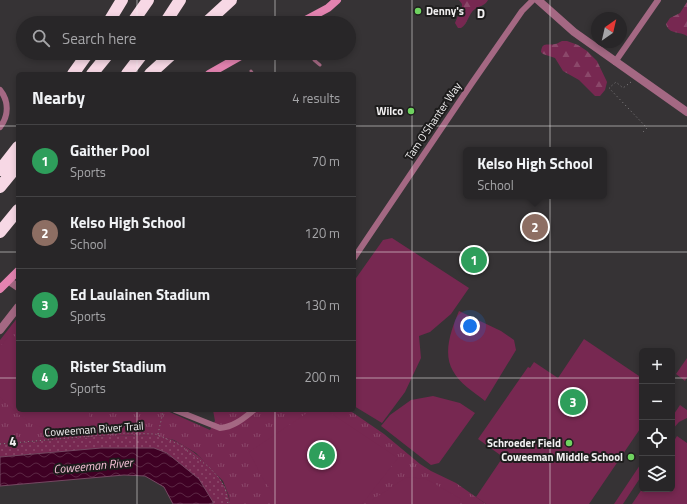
<!DOCTYPE html>
<meta charset="utf-8">
<style>
:root{--surface:#282628;--page:#302e30;--text:#f1f3f6;--muted:#a5a5a8;--line:#444345;--accent:#1a73e8}
body{margin:0;font-family:"Titillium Web",sans-serif;background:var(--page);color:var(--text)}
.controls{position:absolute;right:12px;bottom:12px;display:grid;overflow:hidden;border-radius:6px;box-shadow:0 2px 6px #0003}
.controls button{width:36px;height:36px;display:grid;place-items:center;padding:0;border:0;border-bottom:1px solid var(--line);background:var(--surface);color:var(--text);font:20px sans-serif}
.compass{position:absolute;left:591px;top:12px;width:36px;height:36px;border-radius:50%;background:var(--surface);box-shadow:0 2px 6px #0003;rotate:34deg}
.you{position:absolute;left:470px;top:326px;width:14px;height:14px;margin:-10px;border:3px solid #fff;border-radius:50%;background:#1a73e8;box-shadow:0 0 0 6px #1a73e833}
.badge{display:grid;place-items:center;width:26px;height:26px;border-radius:50%;background:var(--accent);color:#fff;font-size:13px;font-weight:700}
.pin{position:absolute;translate:-50% -50%;border:2px solid #fff;box-shadow:0 1px 4px #0006}
.popup{position:absolute;left:463px;top:147px;width:144px;height:52px;box-sizing:border-box;display:grid;place-content:center;border-radius:6px;background:var(--surface);filter:drop-shadow(0 1px 3px #0005);font-size:13px;white-space:nowrap;color:var(--muted)}
.popup b{font-size:15px;color:var(--text)}
.popup::after{content:'';position:absolute;left:50%;top:100%;margin-left:-8px;border:8px solid transparent;border-top-color:var(--surface)}
.list{margin:0;padding:0;list-style:none}
h2{display:flex;justify-content:space-between;align-items:center;height:52px;margin:0;padding:0 16px;font-size:17px}
h2 small{font-size:13px;font-weight:400;color:var(--muted)}
.list li{display:grid;grid-template-columns:26px 1fr auto;gap:12px;align-items:center;box-sizing:border-box;height:72px;padding:0 16px;border-top:1px solid var(--line)}
.list b{display:block;font-size:15px;white-space:nowrap}
.list p{margin:0;font-size:13px;white-space:nowrap;color:var(--muted)}
.list em{font-size:13px;font-style:normal;color:var(--muted)}
.icon{flex:none;width:22px;height:22px;fill:none;stroke:currentColor;stroke-width:2;stroke-linecap:round;stroke-linejoin:round}
.map{position:relative;flex:none;width:687px;height:504px;overflow:hidden}
.search{position:absolute;background:var(--surface);box-shadow:0 2px 6px #0003;left:16px;top:16px;width:340px;height:44px;display:flex;align-items:center;gap:10px;box-sizing:border-box;padding:0 14px;border-radius:22px;color:var(--muted);font-size:15px}
.panel{position:absolute;background:var(--surface);box-shadow:0 2px 6px #0003;left:16px;top:72px;width:340px;height:340px;border-radius:6px}
.map>svg:first-child{display:block}
</style>
<div class="map">
<svg width="687" height="504" viewBox="0 0 687 504">
<defs>
<pattern id="grass-dots" width="8" height="8" patternUnits="userSpaceOnUse"><rect width="8" height="8" fill="#772851"/><path d="M2 2h.1M6 6h.1" fill="none" stroke="#8b486a" stroke-width="1.8" stroke-linecap="round"/></pattern>
<pattern id="forest-firs" width="22" height="20" patternUnits="userSpaceOnUse"><rect width="22" height="20" fill="#772851"/><path d="M5 1l3.5 6h-7zM16 11l3.5 6h-7z" fill="#8b486a"/></pattern>
<pattern id="park-tufts" width="24" height="20" patternUnits="userSpaceOnUse"><rect width="24" height="20" fill="#772851"/><path d="M3 7l-1-3M5 7V3M7 7l1-3M15 17l-1-3M17 17v-4M19 17l1-3" fill="none" stroke="#8b486a"/></pattern>
<pattern id="water-waves" width="16" height="10" patternUnits="userSpaceOnUse"><rect width="16" height="10" fill="#3f0024"/><path d="M0 5q4-4 8 0t8 0" fill="none" stroke="#5b2644"/></pattern>
</defs>
<rect width="100%" height="100%" fill="#363335"/>
<path fill="url(#grass-dots)" d="M154,435C161,436 169,438 175,441C198,452 228,478 230,504H213V502L154,448H101L0,457V444L108,436Z"/>
<path fill="url(#forest-firs)" d="M459,0H488C484,7 480,5 475,9C468,14 468,24 461,28H458L455,23L462,6V4Z
M687,2V36C680,31 669,35 666,24L670,18L680,13Z
M562,41H567L578,45L587,51L597,61L607,82L605,90L600,96H595L579,80L563,71L555,58L543,54L541,52C542,41 548,46 555,44C557,44 559,42 562,41Z"/>
<path fill="url(#park-tufts)" d="M18,317V410H165L210,430L215,421L213,410H349L384,434L420,464L431,471L456,483L486,504H230L229,496L223,481L196,453L174,440L154,435L108,436L0,444V340Z"/>
<path fill="#772851" d="M392,238L469,288L451,314L430,332L419,336L421,358L405,392L382,423L354,406V281L383,240Z
M459,311L501,331L514,340L516,350L485,401C474,392 459,383 453,371C442,353 452,328 459,311Z
M18,336V410H89L90,428C78,429 65,432 52,430C32,427 14,412 0,397V347L8,337Z
M584,339L642,378V426L589,504H486L476,497L503,457L478,439L528,367L530,368L534,362L558,378Z
M687,358V377L685,381L676,374Z
M433,396L460,403L475,413L439,463L431,465L381,426L390,415L411,400Z
M680,405L687,410V418L679,422L672,430V417Z
M310,411L329,412L398,458L362,504H280L262,477L249,452Z
M677,436L687,443V504H632L642,489H672V444Z
M642,462V475L623,504H614Z
M407,477L426,479L461,499L458,504H374L372,500Z"/>
<path fill="url(#water-waves)" stroke="#754862" d="M101,448H154L167,453L199,479L213,502V504H173L164,487L145,476L124,475L0,486V457Z"/>
<g fill="none" stroke-linecap="round" stroke-linejoin="round">
<path stroke="#878486" stroke-width="1" stroke-dasharray="1 3" stroke-linecap="butt" d="M631,82L623,88L616,82L609,88L647,128L643,132
M158,434L163,412L162,410
M0,444L126,433L155,434L178,444L209,467L219,478L225,488L228,504"/>
<path stroke="#a46883" stroke-width="3" d="M342,23H345
M349,26L351,28
M307,53L310,56
M314,60L320,65
M251,71L253,74"/>
<path stroke="#a46883" stroke-width="6" d="M615,62L658,0
M0,90C9,101 9,116 0,127
M354,258L472,83L522,11L533,0
M175,410L220,428C234,427 244,418 254,410"/>
<path stroke="#a46883" stroke-width="8" d="M538,0L574,32L687,112
M9,281L18,287
M0,330L18,307"/>
<path stroke="#e383b0" stroke-width="8" d="M300,23L328,8L337,0
M209,74L246,53
M0,289L18,271"/>
<path stroke="#f7d8e5" stroke-width="12" d="M108,23L122,0
M132,23L148,0
M165,23L180,0
M206,23L231,0
M73,74L88,53
M92,74L109,53
M127,74L143,53
M150,74L173,53
M0,170L18,147
M0,187L18,165
M0,232L18,210"/>
</g>
<path fill="none" stroke="#f2f0f1" stroke-width="1" stroke-opacity="0.55" d="M137,0V23M275,0V23M412,0V504M550,0V504M137,53V74M275,53V74M0,126H18M354,126H687M0,252H18M354,252H687M0,378H18M354,378H642M672,378H687M137,410V504M275,410V504"/>
<g fill="#6fd360" stroke="#1d1c1c" stroke-width="1.5">
<circle cx="418" cy="11" r="4"/>
<circle cx="411" cy="111" r="4"/>
<circle cx="569" cy="443" r="4"/>
<circle cx="631" cy="457" r="4"/>
</g>
<g text-anchor="middle" stroke-width="4" stroke-linejoin="round" paint-order="stroke">
<g font-size="11" font-weight="bold" fill="#f2f0f1" stroke="#1d1c1c" text-anchor="end">
<text x="426" y="15" text-anchor="start">Denny's</text>
<text x="403" y="115">Wilco</text>
<text x="561" y="447">Schroeder Field</text>
<text x="623" y="461">Coweeman Middle School</text>
</g>
<g font-size="11" fill="#f2f0f1" stroke="#1d1c1c">
<text transform="translate(433 121) rotate(-56)" y="4">Tam O'Shanter Way</text>
<text transform="translate(94 429) rotate(-4)" y="4">Coweeman River Trail</text>
</g>
<g font-size="12" font-style="italic" fill="#f4c1d6" stroke="#1d1c1c">
<text transform="translate(93 466) rotate(-5)" y="4">Coweeman River</text>
</g>
</g>
<g font-size="13" text-anchor="middle" font-weight="bold" fill="#f2f0f1" stroke="#1d1c1c" stroke-width="4" stroke-linejoin="round" paint-order="stroke">
<text x="481" y="18">D</text>
<text x="13" y="446">4</text>
</g>
</svg>
<div class="controls">
<button>+</button>
<button>−</button>
<button><svg class="icon" aria-label="locate" viewBox="0 0 24 24"><circle cx="12" cy="12" r="6"/><path d="M12 2v4M12 18v4M2 12h4M18 12h4"/></svg></button>
<button><svg class="icon" aria-label="layers" viewBox="0 0 24 24"><path d="M12 4l9 5-9 5-9-5zM3 14l9 5 9-5"/></svg></button>
</div>
<svg class="compass" viewBox="-18 -18 36 36"><path d="M0-13l5 13h-10z" fill="#e53935"/><path d="M0 13l5-13h-10z" fill="#a5a5a8"/></svg>
<div class="you"></div>
<div class="pin badge" style="left:474px;top:260px;background:#2e9e5b">1</div>
<div class="pin badge" style="left:535px;top:227px;background:#8d6e63">2</div>
<div class="popup"><b>Kelso High School</b>School</div>
<div class="pin badge" style="left:573px;top:402px;background:#2e9e5b">3</div>
<div class="pin badge" style="left:322px;top:455px;background:#2e9e5b">4</div>
<div class="search"><svg class="icon" aria-label="search" viewBox="0 0 24 24"><circle cx="10" cy="10" r="6"/><path d="M15 15l6 6"/></svg>Search here</div>
<section class="panel">
<h2>Nearby<small>4 results</small></h2>
<ul class="list">
<li><span class="badge" style="background:#2e9e5b">1</span><div><b>Gaither Pool</b><p>Sports</p></div><em>70 m</em></li>
<li><span class="badge" style="background:#8d6e63">2</span><div><b>Kelso High School</b><p>School</p></div><em>120 m</em></li>
<li><span class="badge" style="background:#2e9e5b">3</span><div><b>Ed Laulainen Stadium</b><p>Sports</p></div><em>130 m</em></li>
<li><span class="badge" style="background:#2e9e5b">4</span><div><b>Rister Stadium</b><p>Sports</p></div><em>200 m</em></li>
</ul>
</section>
</div>
